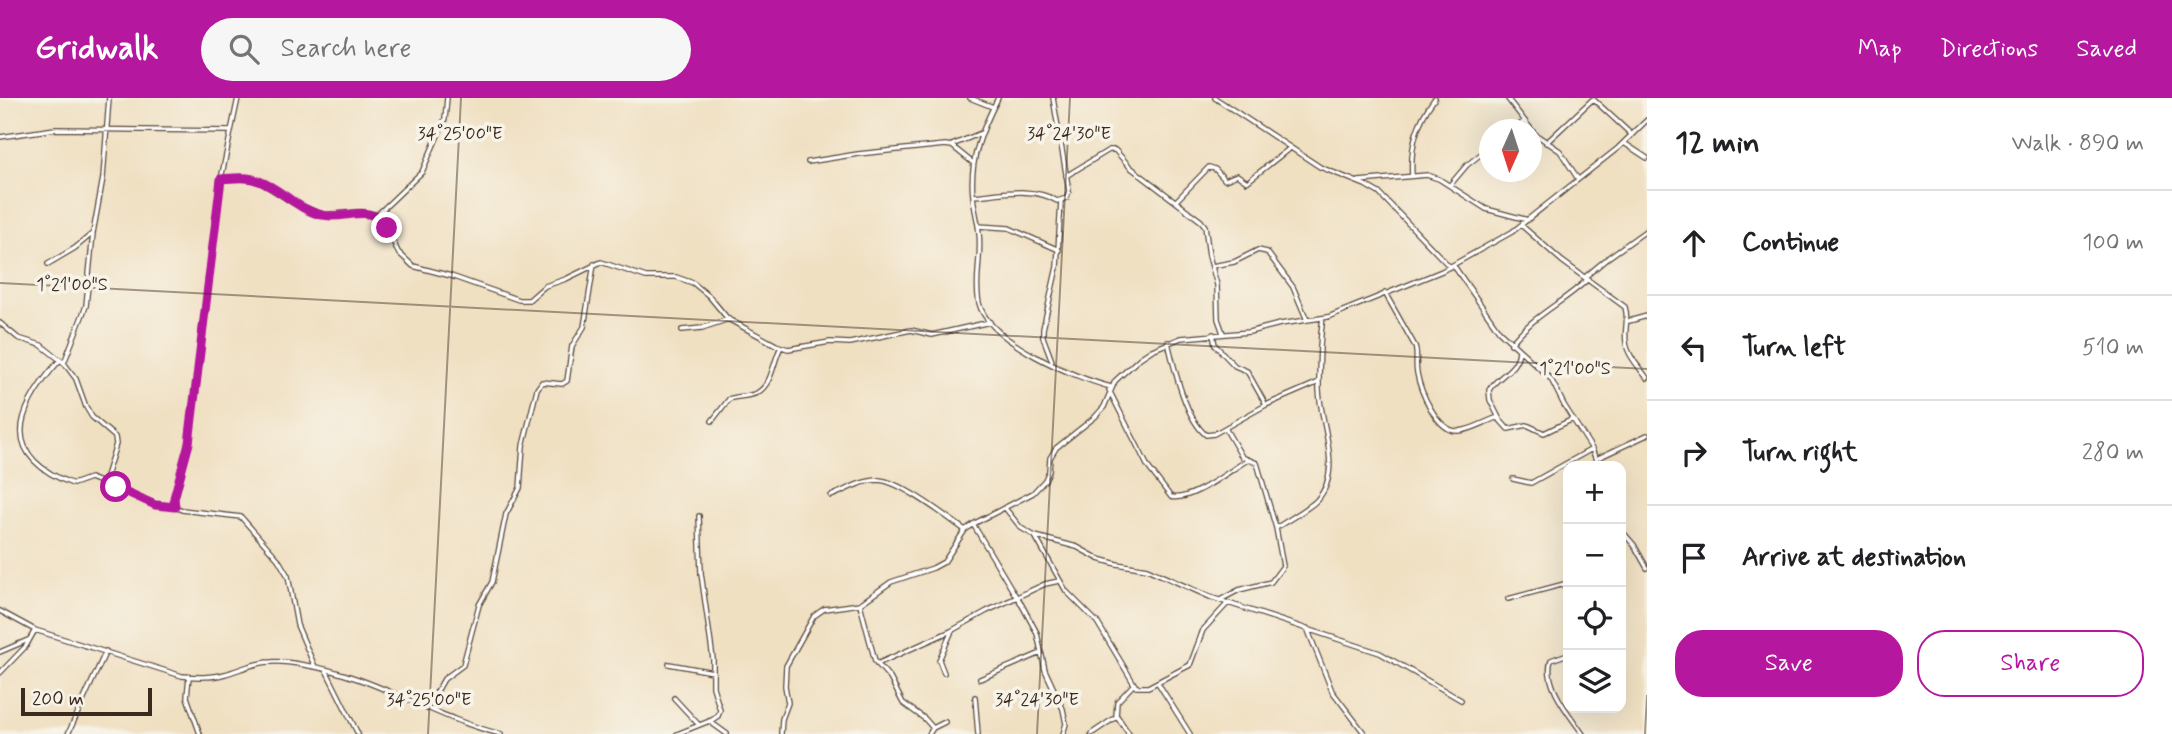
<!DOCTYPE html>
<meta charset="utf-8">
<style>
:root{--surface:#fff;--page:#f6f6f6;--text:#202124;--muted:#757577;--line:#e0e0e0;--accent:#b5179e}
body{margin:0;font-family:Mynerve,sans-serif;background:var(--page);color:var(--text)}
.controls{position:absolute;right:21px;bottom:21px;display:grid;overflow:hidden;border-radius:14px;box-shadow:0 7px 28px #0002}
.controls button{width:63px;height:63px;display:grid;place-items:center;padding:0;border:0;border-bottom:2px solid var(--line);background:var(--surface);color:var(--text);font:35px sans-serif}
.compass{position:absolute;left:1479px;top:21px;width:63px;height:63px;border-radius:50%;background:var(--surface);box-shadow:0 7px 28px #0002;rotate:183deg}
.scale{position:absolute;left:21px;bottom:18px;width:131px;box-sizing:border-box;padding-left:7px;border:4px solid #3b2a1e;border-top:0;font-size:19px;line-height:24px;white-space:nowrap;color:#3b2a1e;-webkit-text-stroke:5px #f7f3e8;paint-order:stroke}
.stop{position:absolute;width:21px;height:21px;margin:-16px;border:5px solid #b5179e;border-radius:50%;background:#fff}
.stop.end{background:#b5179e;border-color:#fff;box-shadow:0 2px 7px #0008}
.list{margin:0;padding:0;list-style:none}
h2{display:flex;justify-content:space-between;align-items:center;height:91px;margin:0;padding:0 28px;font-size:30px}
h2 small{font-size:23px;font-weight:400;color:var(--muted)}
.list li{display:grid;grid-template-columns:46px 1fr auto;gap:21px;align-items:center;box-sizing:border-box;height:105px;padding:0 28px;border-top:2px solid var(--line)}
.list b{display:block;font-size:26px;white-space:nowrap}
.list em{font-size:23px;font-style:normal;color:var(--muted)}
.actions{display:flex;gap:14px;padding:21px 28px}
.actions a{flex:1;padding:16px 0;border:2px solid var(--accent);border-radius:28px;text-align:center;font-size:24px;color:var(--accent)}
.actions .main{background:var(--accent);color:#fff}
.icon{flex:none;width:38px;height:38px;fill:none;stroke:currentColor;stroke-width:2;stroke-linecap:round;stroke-linejoin:round}
.map{position:relative;flex:none;width:1647px;height:636px;overflow:hidden}
header{display:flex;align-items:center;gap:42px;box-sizing:border-box;height:98px;padding:0 35px;background:var(--accent);color:#fff}
header strong{font-size:33px}
nav{display:flex;gap:38px;margin-inline-start:auto;font-size:24px}
.search{width:490px;height:63px;background:var(--page);display:flex;align-items:center;gap:18px;box-sizing:border-box;padding:0 24px;border-radius:38px;color:var(--muted);font-size:26px}
main{display:flex}
aside{flex:1;background:var(--surface)}
.map>svg:first-child{display:block}
</style>
<header>
<strong>Gridwalk</strong>
<div class="search"><svg class="icon" aria-label="search" viewBox="0 0 24 24"><circle cx="10" cy="10" r="6"/><path d="M15 15l6 6"/></svg>Search here</div>
<nav><a>Map</a><a>Directions</a><a>Saved</a></nav>
</header>
<main>
<div class="map">
<svg width="1647" height="636" viewBox="0 0 1647 636">
<rect width="100%" height="100%" fill="#f7f3e8"/>
<filter id="ink" filterUnits="userSpaceOnUse"><feTurbulence type="fractalNoise" baseFrequency=".0143" numOctaves="2"/><feDisplacementMap in="SourceGraphic" scale="14" xChannelSelector="R" yChannelSelector="G"/><feConvolveMatrix kernelMatrix="1 2 1 2 8 2 1 2 1" color-interpolation-filters="sRGB"/></filter>
<filter id="wash" filterUnits="userSpaceOnUse"><feTurbulence type="fractalNoise" baseFrequency=".00686" numOctaves="4" result="noise"/><feDisplacementMap in="SourceGraphic" scale="28" xChannelSelector="R" yChannelSelector="G"/><feGaussianBlur stdDeviation="1.57" result="paint"/><feColorMatrix in="noise" values="0 0 0 0 0 0 0 0 0 0 0 0 0 0 0 0 0 1.4 0 .05"/><feComposite in="paint" operator="in"/></filter>
<g filter="url(#wash)">
<rect width="100%" height="100%" fill="#f0e0c2"/>
</g>
<g filter="url(#ink)">
<g fill="none" stroke-linecap="round" stroke-linejoin="round">
<defs>
<path id="minor" d="M238,0L221,81L189,345L174,404L175,409L182,412L241,419L278,461L288,478L297,527L315,569
M970,0L993,9
M998,0C982,31 969,62 973,98C974,110 978,123 979,135C982,159 974,181 979,205C988,244 1076,280 1111,289
M1215,0L1320,69L1365,87L1379,95L1450,169
M1507,0L1535,36L1560,53L1578,81
M1593,1L1632,37
M1514,32L1524,23
M0,39L55,31L231,33
M1546,45L1593,1
M1624,45L1647,60
M952,47L981,35
M808,64L858,56L945,47L952,48L973,65
M1066,78L1109,52H1115L1130,69L1201,123L1205,128L1209,158L1217,187L1218,221L1223,235
M1412,78C1410,47 1417,24 1435,0
M221,81L245,80L259,83L292,104L322,117L360,114L377,117L387,130L398,154L413,168L451,178L519,202H529L545,188L566,181L601,164L646,179H676L693,185L709,198L728,221L776,247L788,251L830,244L850,245L911,232L932,237L990,224
M1359,83L1427,77L1439,81L1486,111L1528,122
M1450,87L1467,67L1490,49
M973,98C999,96 1034,88 1057,103L1067,100L1069,93L1053,0
M1176,103L1209,69L1215,71L1225,82L1237,77L1247,84L1290,50
M377,117L422,74L445,21L447,0
M1521,127L1562,163L1625,209C1629,222 1624,231 1626,244C1627,257 1640,270 1647,280
M978,128L1009,130L1059,152
M48,166L75,150L93,135
M1212,168L1234,164L1258,152L1267,154L1293,189L1307,222
M1454,168L1499,233L1551,281L1564,307L1592,351L1598,368
M1585,179L1609,159L1647,132
M1385,195L1415,248C1418,257 1415,265 1417,275C1420,292 1437,335 1459,333C1472,332 1484,324 1496,320L1500,322L1508,331L1527,327L1544,335L1573,321
M1629,223L1647,218
M0,225L18,240L41,247L64,265L76,281L86,309L92,319L115,339L116,346L104,385
M682,232L702,230L729,221
M1213,236L1215,247L1235,268L1247,273L1266,307
M1168,244C1174,269 1185,320 1206,337L1214,336L1266,307L1319,284
M1511,246C1532,218 1563,205 1588,181
M59,263C14,314 0,358 73,386L90,380L155,406L175,409
M1052,263L1043,239V231L1057,169L1061,103
M64,265L86,208L93,135L103,80L109,0
M1109,292L1148,369L1171,399C1190,404 1229,373 1246,363
M1500,322L1490,302L1489,292C1498,277 1518,272 1519,252
M712,323L729,301C738,298 748,299 757,295C773,286 773,263 781,249
M1596,361L1647,337
M1513,381L1531,385L1592,351
M831,398C846,392 862,382 879,382C900,383 947,419 965,432
M1005,410L1021,430L1035,438L1077,449L1099,461L1117,466L1147,471L1210,499L1380,555L1461,602
M973,426L1017,500
M1276,430C1286,423 1310,410 1317,402C1344,373 1320,326 1319,291C1319,268 1319,244 1323,220
M1621,432L1634,447L1647,470
M1035,438L1066,493L1097,524L1136,589H1148L1190,567L1203,532L1228,505
M1018,500L1037,535L1045,572L1063,611L1066,626L1063,636
M1508,501L1568,485
M1220,502L1239,492L1271,484L1283,468L1276,430L1257,365L1242,359L1225,330
M860,506L875,563L890,580L903,605L925,621L933,630
M0,513L35,532L182,578C196,579 211,580 225,576C240,572 255,564 271,564C282,563 293,565 304,567C373,577 433,620 501,636
M1307,530L1332,593L1365,636
M0,554L28,542
M1568,556L1551,562C1543,587 1570,617 1583,636
M669,566L713,574
M877,566L951,533L987,513L1045,486L1059,483
M326,572L358,636
M0,575L26,548L35,532
M944,575L939,562L951,535
M189,578L187,599L200,636
M980,581L1041,555
M1158,585L1190,636
M975,599L978,636
M674,600L699,627
M427,611L444,581L463,567L479,507L492,484L506,416L520,390L523,348L537,291L542,284L562,286L567,283L572,248L584,229L594,166
M1117,618L1129,636
M709,623L727,636
M68,636L106,553
M677,636L712,622L718,618L720,612L713,589V561L701,475L699,418
M781,636L782,621L788,605L785,588L786,568L814,518L824,511L860,506L891,484L933,470L944,464L965,432L977,424L1033,395L1045,382L1049,373L1050,360L1056,350L1095,319L1104,309L1115,283L1140,260L1152,252L1181,240L1249,234L1280,226L1328,219L1442,173L1512,134L1618,50L1647,22
M929,636L933,630L945,624
M1091,636L1116,619L1117,604L1134,586"/>
</defs>
<use href="#minor" stroke="#564537" stroke-width="6"/>
<use href="#minor" stroke="#fff" stroke-width="3.5"/>
</g>
</g>
<g fill="none" stroke-linecap="round" stroke-linejoin="round" filter="url(#ink)">
<path stroke="#b5179e" stroke-width="9" d="M116,389L155,407L175,409L174,400L189,345L221,81C234,80 247,78 259,83C282,91 297,112 322,117C345,123 371,103 387,130"/>
</g>
<path fill="none" stroke="#3b2a1e" stroke-width="2" stroke-opacity="0.45" d="M0,185L1647,271M428,636L461,0M1037,636L1070,0M1645,636L1647,597"/>
<g font-size="18" text-anchor="middle" fill="#3b2a1e" stroke="#f7f3e8" stroke-width="7" stroke-linejoin="round" paint-order="stroke">
<text x="460" y="41">34°25'00"E</text>
<text x="1069" y="41">34°24'30"E</text>
<text x="72" y="192">1°21'00"S</text>
<text x="1575" y="276">1°21'00"S</text>
<text x="429" y="607">34°25'00"E</text>
<text x="1037" y="607">34°24'30"E</text>
</g>
</svg>
<div class="controls">
<button>+</button>
<button>−</button>
<button><svg class="icon" aria-label="locate" viewBox="0 0 24 24"><circle cx="12" cy="12" r="6"/><path d="M12 2v4M12 18v4M2 12h4M18 12h4"/></svg></button>
<button><svg class="icon" aria-label="layers" viewBox="0 0 24 24"><path d="M12 4l9 5-9 5-9-5zM3 14l9 5 9-5"/></svg></button>
</div>
<svg class="compass" viewBox="-18 -18 36 36"><path d="M0-13l5 13h-10z" fill="#e53935"/><path d="M0 13l5-13h-10z" fill="#757577"/></svg>
<div class="scale">200 m</div>
<div class="stop" style="left:116px;top:389px"></div>
<div class="stop end" style="left:387px;top:130px"></div>
</div>
<aside>
<h2>12 min<small>Walk · 890 m</small></h2>
<ul class="list">
<li><svg class="icon" aria-label="ahead" viewBox="0 0 24 24"><path d="M12 20V5M6 11l6-6 6 6"/></svg><div><b>Continue</b></div><em>100 m</em></li>
<li><svg class="icon" aria-label="left" viewBox="0 0 24 24"><path d="M17 20v-9H6M10 6l-5 5 5 5"/></svg><div><b>Turn left</b></div><em>510 m</em></li>
<li><svg class="icon" aria-label="right" viewBox="0 0 24 24"><path d="M7 20v-9h11M14 6l5 5-5 5"/></svg><div><b>Turn right</b></div><em>280 m</em></li>
<li><svg class="icon" aria-label="arrive" viewBox="0 0 24 24"><path d="M6 21V4h12l-3 4 3 4H6"/></svg><div><b>Arrive at destination</b></div></li>
</ul>
<div class="actions"><a class="main">Save</a><a>Share</a></div>
</aside>
</main>
